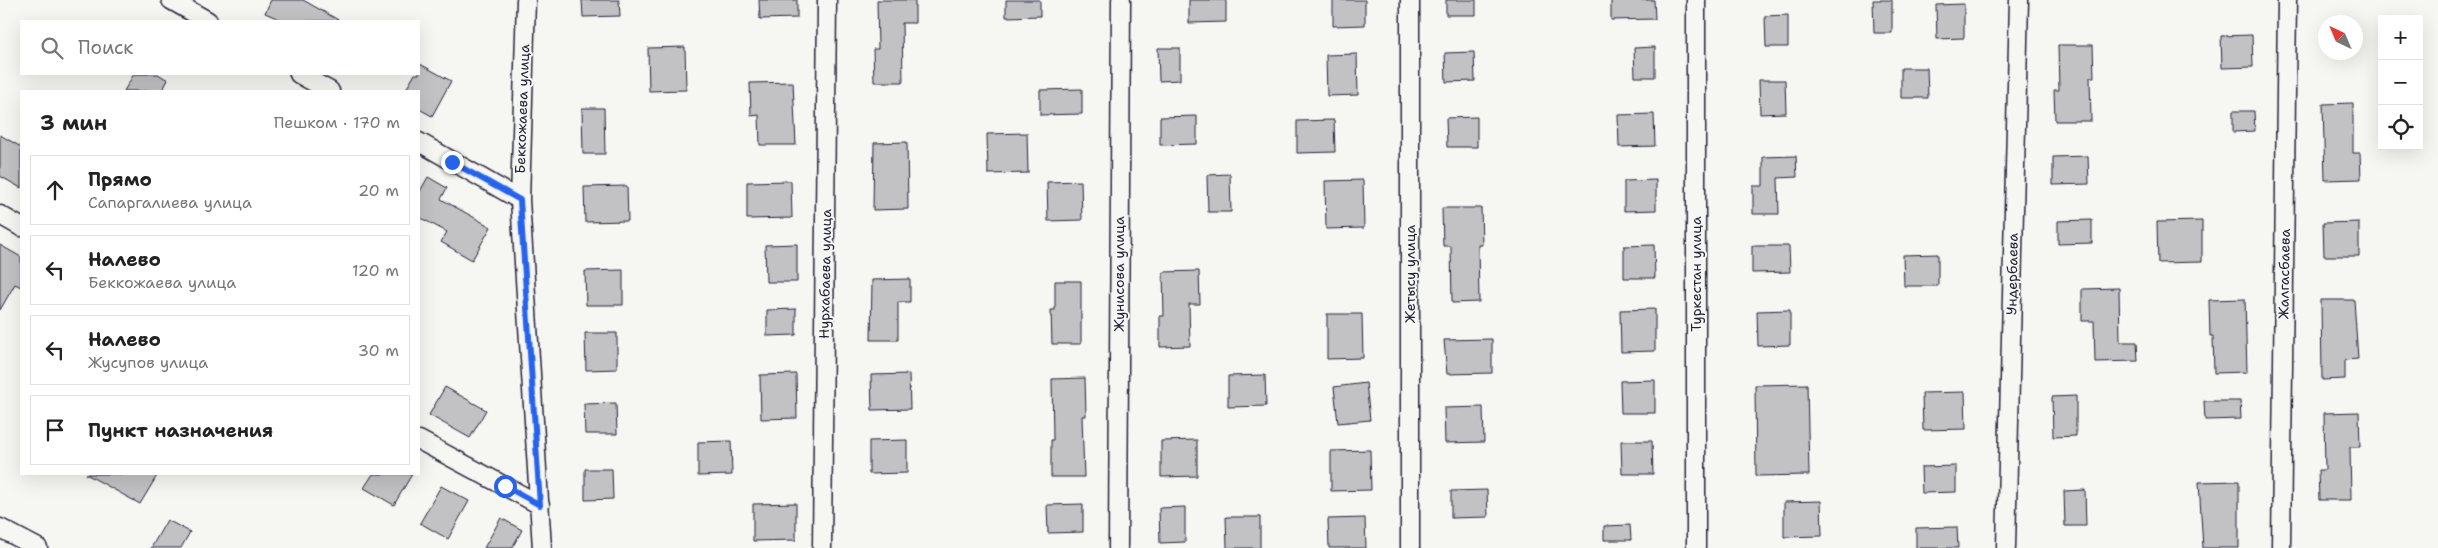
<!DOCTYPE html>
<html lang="ru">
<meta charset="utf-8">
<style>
:root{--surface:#fff;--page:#f2f2f2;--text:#222;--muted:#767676;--line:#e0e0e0}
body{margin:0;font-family:"Shantell Sans",sans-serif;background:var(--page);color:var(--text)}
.controls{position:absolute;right:15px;top:15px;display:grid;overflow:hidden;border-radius:0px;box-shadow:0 5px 20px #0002}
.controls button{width:45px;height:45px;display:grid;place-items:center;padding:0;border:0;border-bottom:1px solid var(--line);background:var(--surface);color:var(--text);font:25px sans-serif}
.compass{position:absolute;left:2318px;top:15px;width:45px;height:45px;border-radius:50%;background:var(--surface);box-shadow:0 5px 20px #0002;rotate:316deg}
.stop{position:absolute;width:15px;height:15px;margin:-11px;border:4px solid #2563eb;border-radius:50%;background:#fff}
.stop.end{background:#2563eb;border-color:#fff;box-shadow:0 1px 5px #0008}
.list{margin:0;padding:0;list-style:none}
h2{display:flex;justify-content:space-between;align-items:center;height:65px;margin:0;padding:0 20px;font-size:21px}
h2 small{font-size:16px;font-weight:400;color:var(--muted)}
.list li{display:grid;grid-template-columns:32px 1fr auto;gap:15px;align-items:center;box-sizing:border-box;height:70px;margin:0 10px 10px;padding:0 10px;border:1px solid var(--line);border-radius:0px}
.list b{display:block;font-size:19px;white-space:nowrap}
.list p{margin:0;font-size:16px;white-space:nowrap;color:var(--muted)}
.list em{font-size:16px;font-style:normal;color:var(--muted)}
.icon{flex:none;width:28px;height:28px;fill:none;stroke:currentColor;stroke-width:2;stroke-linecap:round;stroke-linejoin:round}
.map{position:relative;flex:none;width:2438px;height:548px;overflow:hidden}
.search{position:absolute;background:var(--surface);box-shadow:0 5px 20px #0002;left:20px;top:20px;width:400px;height:55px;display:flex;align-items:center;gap:12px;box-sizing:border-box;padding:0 18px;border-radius:0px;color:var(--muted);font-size:19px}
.panel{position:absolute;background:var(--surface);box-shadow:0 5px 20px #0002;left:20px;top:90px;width:400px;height:385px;border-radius:0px}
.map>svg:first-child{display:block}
</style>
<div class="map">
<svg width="2438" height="548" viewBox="0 0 2438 548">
<rect width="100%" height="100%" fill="#f6f6f2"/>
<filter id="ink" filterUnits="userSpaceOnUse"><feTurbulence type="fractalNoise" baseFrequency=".02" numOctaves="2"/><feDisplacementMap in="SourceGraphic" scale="10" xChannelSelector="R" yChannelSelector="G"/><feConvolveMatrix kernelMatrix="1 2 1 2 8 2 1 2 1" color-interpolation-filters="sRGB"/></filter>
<g filter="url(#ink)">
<path fill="#c2c2c4" stroke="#22223b" d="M271,0H303L340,21H284L265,13Z
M582,0H619L620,16L583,17Z
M759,0H797V18L760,19Z
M877,0H915V23H902L903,82H874L873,49H878Z
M1006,0H1040V16L1006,17Z
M1189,0H1226V22L1189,23Z
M1333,0H1365V25L1333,26Z
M1446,0H1476V15H1446Z
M1611,0H1654L1655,19L1611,20Z
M1873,0H1892V33H1874Z
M1964,4V38L1937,39L1936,5Z
M1788,15V47H1766L1765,16Z
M2252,35L2253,67L2222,68L2221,36Z
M2058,45H2093L2094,77H2090L2091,121H2055L2054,90H2059Z
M685,47L686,90L649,91L648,48Z
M1655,47V77H1635L1634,48Z
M1158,48H1180V80L1159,81Z
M1474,52L1475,81L1446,82L1445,53Z
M1357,54L1358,95L1327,96L1326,55Z
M420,64L451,81L432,116L419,109V91H405L415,74H419Z
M1901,68H1927L1928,98H1901Z
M134,74H158L168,80L162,91H124Z
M1759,80H1785L1786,113L1760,114Z
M793,82L796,145H760L759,115L751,116L750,83Z
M1082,89V114L1040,115V90Z
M2353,103V153H2360L2361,179L2325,180L2323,104Z
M582,108H604L605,154H583Z
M2233,111H2254L2255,131L2233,132Z
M1654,114L1655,146L1619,147L1618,115Z
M1197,116V144L1160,145V117Z
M1477,117V147H1447L1446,118Z
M1334,120L1335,152L1297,153V121Z
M1027,133L1028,173L988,174L987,134Z
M0,135L21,147V188L0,176Z
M907,142L908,209L873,210L874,143Z
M1796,156L1797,177L1778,178L1779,214H1753V186H1763V157Z
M2088,156L2089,184L2053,185V157Z
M1230,174L1231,212H1208L1207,175Z
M428,177L447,188L441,199L491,227L472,260L441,242L447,232L419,217V193Z
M1363,180L1364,228L1326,229L1325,181Z
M1656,180V210L1624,211V181Z
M791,181L792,218L747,219V182Z
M1081,181L1082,220L1048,221L1047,182Z
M627,186L628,221L585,222L584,187Z
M1442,208H1481L1482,245H1478L1479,302L1452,303L1451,246H1443Z
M2092,220V243L2058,244V221Z
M2202,221V262L2158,263L2157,222Z
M2359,222V256H2324L2323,223Z
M797,244V282H766L765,245Z
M0,245L21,257V287L15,284L0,310Z
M1654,245L1655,278H1624V246Z
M1752,246H1789L1790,272L1752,273Z
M1938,254V286H1904L1903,255Z
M623,270V305H586L585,271Z
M1199,271L1200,304H1189L1190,346L1160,347V316H1164L1163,272Z
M910,279V302H898V340H871L872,280Z
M1055,281H1081V344H1052L1051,310H1055Z
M2119,288L2120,342H2137L2138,361L2095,362L2094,321H2082V289Z
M2245,299L2247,372L2214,373L2213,336H2210L2209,300Z
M2321,300H2354L2358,359L2345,360V379L2322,380Z
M796,309V335L767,336V310Z
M1655,309V351L1621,352L1620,310Z
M1790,310V345L1758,346L1757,311Z
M1327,314H1362L1363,358L1327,359Z
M585,333H617V369L586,370Z
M1492,339V373L1447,374L1444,340Z
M796,374L797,418L761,419L760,375Z
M909,374L910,409L872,410L871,375Z
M1265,375L1266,406L1228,407V376Z
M1085,378L1086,416H1082L1084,477H1051V440H1053L1052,379Z
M1655,380V413H1621L1620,381Z
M1366,383L1370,420L1338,423L1334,387Z
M1807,384L1809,475L1756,476L1755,385Z
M445,387L486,410L470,438L429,415Z
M1965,392L1966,429L1923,430L1922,393Z
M2076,396V436L2053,437L2052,397Z
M2204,401H2240L2241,419L2205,420Z
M616,403L617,434H585L584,404Z
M1483,407L1484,442L1445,443L1444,408Z
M2359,412L2360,447H2350L2351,500H2319L2318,470H2325L2324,413Z
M907,440V473L869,474V441Z
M1197,440V476L1161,477V441Z
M731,441L732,475L698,476V442Z
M1621,441H1652L1653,474H1622Z
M1370,450L1371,490L1331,491V451Z
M1956,466V492L1922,493L1921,467Z
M585,469H612L613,499L585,500Z
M86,474H158L140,504Z
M373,474H412L394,505L364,488Z
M2239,481V548H2203L2199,482Z
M441,486L469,501L448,539L420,523Z
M1487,490L1488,517L1451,518V491Z
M2085,490L2086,526H2065L2064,491Z
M1821,501L1822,536L1784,537V502Z
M796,503V540L753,541V504Z
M1083,504V532L1048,533L1047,505Z
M1185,507V542L1160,543L1159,508Z
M1226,517H1260V548H1227Z
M501,518L522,530L512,548H484Z
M1365,518L1366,548H1329L1328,519Z
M167,520L190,532L181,548H151Z
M1630,525L1631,540H1604V526Z
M1957,527L1958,548H1916V528Z"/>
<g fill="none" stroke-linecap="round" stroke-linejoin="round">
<defs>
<path id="minor" d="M171,0L208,21
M526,0L520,200L542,548
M1410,0V548
M299,74L330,91
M419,142L520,200
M0,215L21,227
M419,440L540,505
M0,528L38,548
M822,548L827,0
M1118,548L1121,0
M1696,548V0
M2006,548L2019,0
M2281,548L2287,0"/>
</defs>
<use href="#minor" stroke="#22223b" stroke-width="21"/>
<use href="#minor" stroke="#f6f6f2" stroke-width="18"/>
</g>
</g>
<g fill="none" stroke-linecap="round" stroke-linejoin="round" filter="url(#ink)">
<path stroke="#2563eb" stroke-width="6" d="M452,162L520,200L540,505L505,486"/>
</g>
<g text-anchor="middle" stroke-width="4" stroke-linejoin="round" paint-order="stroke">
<g font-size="14" fill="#22223b" stroke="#f6f6f2">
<text transform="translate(522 109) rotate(-88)" y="5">Беккожаева улица</text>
<text transform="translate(825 274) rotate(-89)" y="5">Нурхабаева улица</text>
<text transform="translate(1119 274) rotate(-90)" y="5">Жунисова улица</text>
<text transform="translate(1410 274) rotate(-90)" y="5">Жетысу улица</text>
<text transform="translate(1696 274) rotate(-90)" y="5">Туркестан улица</text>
<text transform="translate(2012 274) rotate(-89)" y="5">Ундербаева</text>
<text transform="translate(2284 274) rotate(-89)" y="5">Жалгасбаева</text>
</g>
</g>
</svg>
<div class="controls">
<button>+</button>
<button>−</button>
<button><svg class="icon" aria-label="locate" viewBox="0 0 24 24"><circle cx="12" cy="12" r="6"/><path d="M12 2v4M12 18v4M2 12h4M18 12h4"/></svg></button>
</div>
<svg class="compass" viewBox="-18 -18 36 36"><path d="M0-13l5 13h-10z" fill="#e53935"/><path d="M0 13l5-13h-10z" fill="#767676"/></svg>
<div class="stop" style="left:505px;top:486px"></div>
<div class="stop end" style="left:452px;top:162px"></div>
<div class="search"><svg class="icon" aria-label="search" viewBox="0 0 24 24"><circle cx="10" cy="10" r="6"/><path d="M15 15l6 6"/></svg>Поиск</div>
<section class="panel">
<h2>3 мин<small>Пешком · 170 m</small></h2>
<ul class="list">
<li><svg class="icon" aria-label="ahead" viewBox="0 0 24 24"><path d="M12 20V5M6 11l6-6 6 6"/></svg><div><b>Прямо</b><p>Сапаргалиева улица</p></div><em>20 m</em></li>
<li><svg class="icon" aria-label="left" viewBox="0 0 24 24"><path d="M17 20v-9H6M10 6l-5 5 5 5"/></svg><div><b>Налево</b><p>Беккожаева улица</p></div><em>120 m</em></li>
<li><svg class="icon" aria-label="left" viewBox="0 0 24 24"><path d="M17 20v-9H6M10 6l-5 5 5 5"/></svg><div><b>Налево</b><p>Жусупов улица</p></div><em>30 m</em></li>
<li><svg class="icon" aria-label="arrive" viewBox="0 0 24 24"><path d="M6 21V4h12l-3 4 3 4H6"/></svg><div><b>Пункт назначения</b></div></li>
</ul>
</section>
</div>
